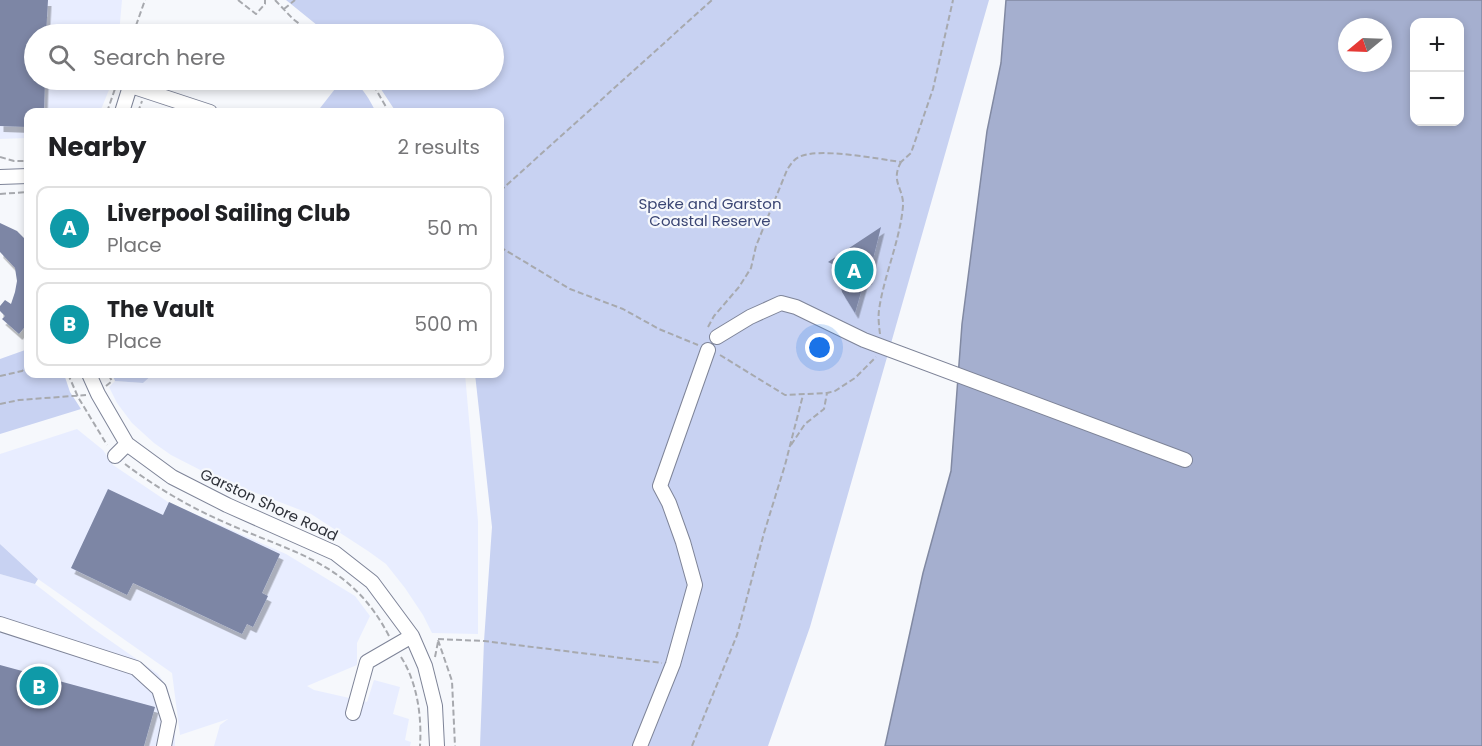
<!DOCTYPE html>
<meta charset="utf-8">
<style>
:root{--surface:#fff;--page:#f6f6f6;--text:#202124;--muted:#757577;--line:#e0e0e0;--accent:#1a73e8}
body{margin:0;font-family:Poppins,sans-serif;background:var(--page);color:var(--text)}
.controls{position:absolute;right:18px;top:18px;display:grid;overflow:hidden;border-radius:12px;box-shadow:0 3px 9px #0003}
.controls button{width:54px;height:54px;display:grid;place-items:center;padding:0;border:0;border-bottom:2px solid var(--line);background:var(--surface);color:var(--text);font:30px sans-serif}
.compass{position:absolute;left:1338px;top:18px;width:54px;height:54px;border-radius:50%;background:var(--surface);box-shadow:0 3px 9px #0003;rotate:251deg}
.you{position:absolute;left:820px;top:348px;width:21px;height:21px;margin:-15px;border:4px solid #fff;border-radius:50%;background:#1a73e8;box-shadow:0 0 0 9px #1a73e833}
.badge{display:grid;place-items:center;width:39px;height:39px;border-radius:50%;background:var(--accent);color:#fff;font-size:20px;font-weight:700}
.pin{position:absolute;translate:-50% -50%;border:3px solid #fff;box-shadow:0 2px 6px #0006}
.list{margin:0;padding:0;list-style:none}
h2{display:flex;justify-content:space-between;align-items:center;height:78px;margin:0;padding:0 24px;font-size:26px}
h2 small{font-size:20px;font-weight:400;color:var(--muted)}
.list li{display:grid;grid-template-columns:39px 1fr auto;gap:18px;align-items:center;box-sizing:border-box;height:84px;margin:0 12px 12px;padding:0 12px;border:2px solid var(--line);border-radius:12px}
.list b{display:block;font-size:22px;white-space:nowrap}
.list p{margin:0;font-size:20px;white-space:nowrap;color:var(--muted)}
.list em{font-size:20px;font-style:normal;color:var(--muted)}
.icon{flex:none;width:33px;height:33px;fill:none;stroke:currentColor;stroke-width:2;stroke-linecap:round;stroke-linejoin:round}
.map{position:relative;flex:none;width:1482px;height:746px;overflow:hidden}
.search{position:absolute;background:var(--surface);box-shadow:0 3px 9px #0003;left:24px;top:24px;width:480px;height:66px;display:flex;align-items:center;gap:15px;box-sizing:border-box;padding:0 21px;border-radius:33px;color:var(--muted);font-size:22px}
.panel{position:absolute;background:var(--surface);box-shadow:0 3px 9px #0003;left:24px;top:108px;width:480px;height:270px;border-radius:12px}
.map>svg:first-child{display:block}
</style>
<div class="map">
<svg width="1482" height="746" viewBox="0 0 1482 746">
<defs>
<filter id="shadow"><feDropShadow dx="3.5" dy="6" stdDeviation="0" flood-color="#0004"/></filter>
</defs>
<rect width="100%" height="100%" fill="#f6f8fc"/>
<path fill="#e8edff" d="M0,0H122L119,34H34V80H113L100,112H28V138L0,139Z
M153,374H465L478,521V634L432,633L423,615L405,588L386,564L368,551L311,514L214,477L171,455L154,443L132,423L117,403L109,387L115,381L143,383Z
M77,429L103,450L113,465L168,502L286,554L355,596L370,616L357,643V665L307,686L314,690L367,702L374,680L400,687L393,714L409,719L405,740L411,742L410,746H214L220,725L228,719L180,735L172,673L38,579L0,544V454Z
M0,574L35,584L92,628L158,674L167,687L175,727V746H0Z"/>
<path fill="#c8d2f2" d="M286,0H989L810,627L768,746H480L484,641L492,527L475,374H500V112H396L375,80H494V34H328Z
M342,80C361,80 368,98 376,112H317Z
M28,349V374H64L70,392L81,409L0,434V359Z
M112,374H153L143,383L115,381Z
M0,544L38,579L35,584L0,574Z"/>
<path fill="#a5afcf" stroke="#8189a2" stroke-width="1.5" fill-rule="evenodd" d="M1006,0H1482V746H885L923,573L951,471L962,324L987,131L1001,63ZM1414,22H1460V122H1414ZM1347,27H1383V63H1347Z"/>
<path fill="#7d86a5" filter="url(#shadow)" d="M0,0H48L46,34H34V80H45L44,112H28V127L0,126Z
M0,223L17,231L28,242V323L19,334L2,319L5,316L0,311V306L5,300L11,304L15,292L17,281L15,268L0,252Z
M881,227L868,279L865,278L855,313L842,292L836,266L828,262Z
M108,489L163,515L169,502L280,554L262,593L268,596L253,627L247,624L242,634L133,583L127,595L71,568Z
M0,665L155,707L144,746H0Z"/>
<g fill="none" stroke-linecap="round" stroke-linejoin="round">
<defs>
<path id="minor" d="M131,86L210,112
M122,112L132,80
M0,177L28,176
M717,337L750,317L781,303L796,307L864,340L1185,460
M89,374L98,394L127,444L172,477L227,505L335,553L372,582L412,636L425,666L435,706L437,746
M115,456L127,444
M0,624L136,668L159,689L169,721L164,746
M353,713L367,662L412,636
M640,746L673,664L695,585L683,542L669,503L660,486L708,350"/>
</defs>
<use href="#minor" stroke="#7e8498" stroke-width="16"/>
<path stroke="#a7a9ae" stroke-width="2" stroke-dasharray="6 3" stroke-linecap="butt" d="M238,0L256,14L265,4V0
M275,0L293,19L313,34
M284,9L295,0
M133,34L145,0
M366,80L374,86L389,112
M107,112L118,80
M138,112L142,101
M0,157L14,161H28
M500,191L712,0
M0,194L28,192
M500,247L570,289L623,309L659,329L698,345
M708,327L714,316L739,287L751,268L756,246L787,170C790,165 794,159 799,157C819,147 878,159 901,162L911,153L933,89L953,0
M880,334C879,326 878,318 879,310C884,275 900,241 903,206C904,188 890,182 901,162
M720,355L785,395L827,393L835,391L855,378L876,357
M68,374L78,397L107,445
M0,376L22,371L28,366
M106,386L112,381L108,374
M0,404L19,400L86,395
M791,445L805,424L824,409L827,393
M125,464C158,489 195,510 233,526C300,555 352,565 389,636
M438,639L484,641L662,663
M438,640L452,681L455,746
M401,657C417,682 422,716 420,746
M435,657L438,642
M692,746L737,635L764,533L785,465L803,395"/>
<use href="#minor" stroke="#fff" stroke-width="14"/>
</g>
<g text-anchor="middle" stroke-width="4.5" stroke-linejoin="round" paint-order="stroke">
<g font-size="15" fill="#3b4674" stroke="#f6f8fc">
<text x="710" y="209">Speke and Garston<tspan x="710" dy="17">Coastal Reserve</tspan></text>
</g>
<g font-size="15" fill="#2e3139" stroke="#f6f8fc">
<text transform="translate(269 505) rotate(25)" y="5">Garston Shore Road</text>
</g>
</g>
</svg>
<div class="controls">
<button>+</button>
<button>−</button>
</div>
<svg class="compass" viewBox="-18 -18 36 36"><path d="M0-13l5 13h-10z" fill="#e53935"/><path d="M0 13l5-13h-10z" fill="#757577"/></svg>
<div class="you"></div>
<div class="pin badge" style="left:854px;top:270px;background:#0f9aa8">A</div>
<div class="pin badge" style="left:39px;top:686px;background:#0f9aa8">B</div>
<div class="search"><svg class="icon" aria-label="search" viewBox="0 0 24 24"><circle cx="10" cy="10" r="6"/><path d="M15 15l6 6"/></svg>Search here</div>
<section class="panel">
<h2>Nearby<small>2 results</small></h2>
<ul class="list">
<li><span class="badge" style="background:#0f9aa8">A</span><div><b>Liverpool Sailing Club</b><p>Place</p></div><em>50 m</em></li>
<li><span class="badge" style="background:#0f9aa8">B</span><div><b>The Vault</b><p>Place</p></div><em>500 m</em></li>
</ul>
</section>
</div>
